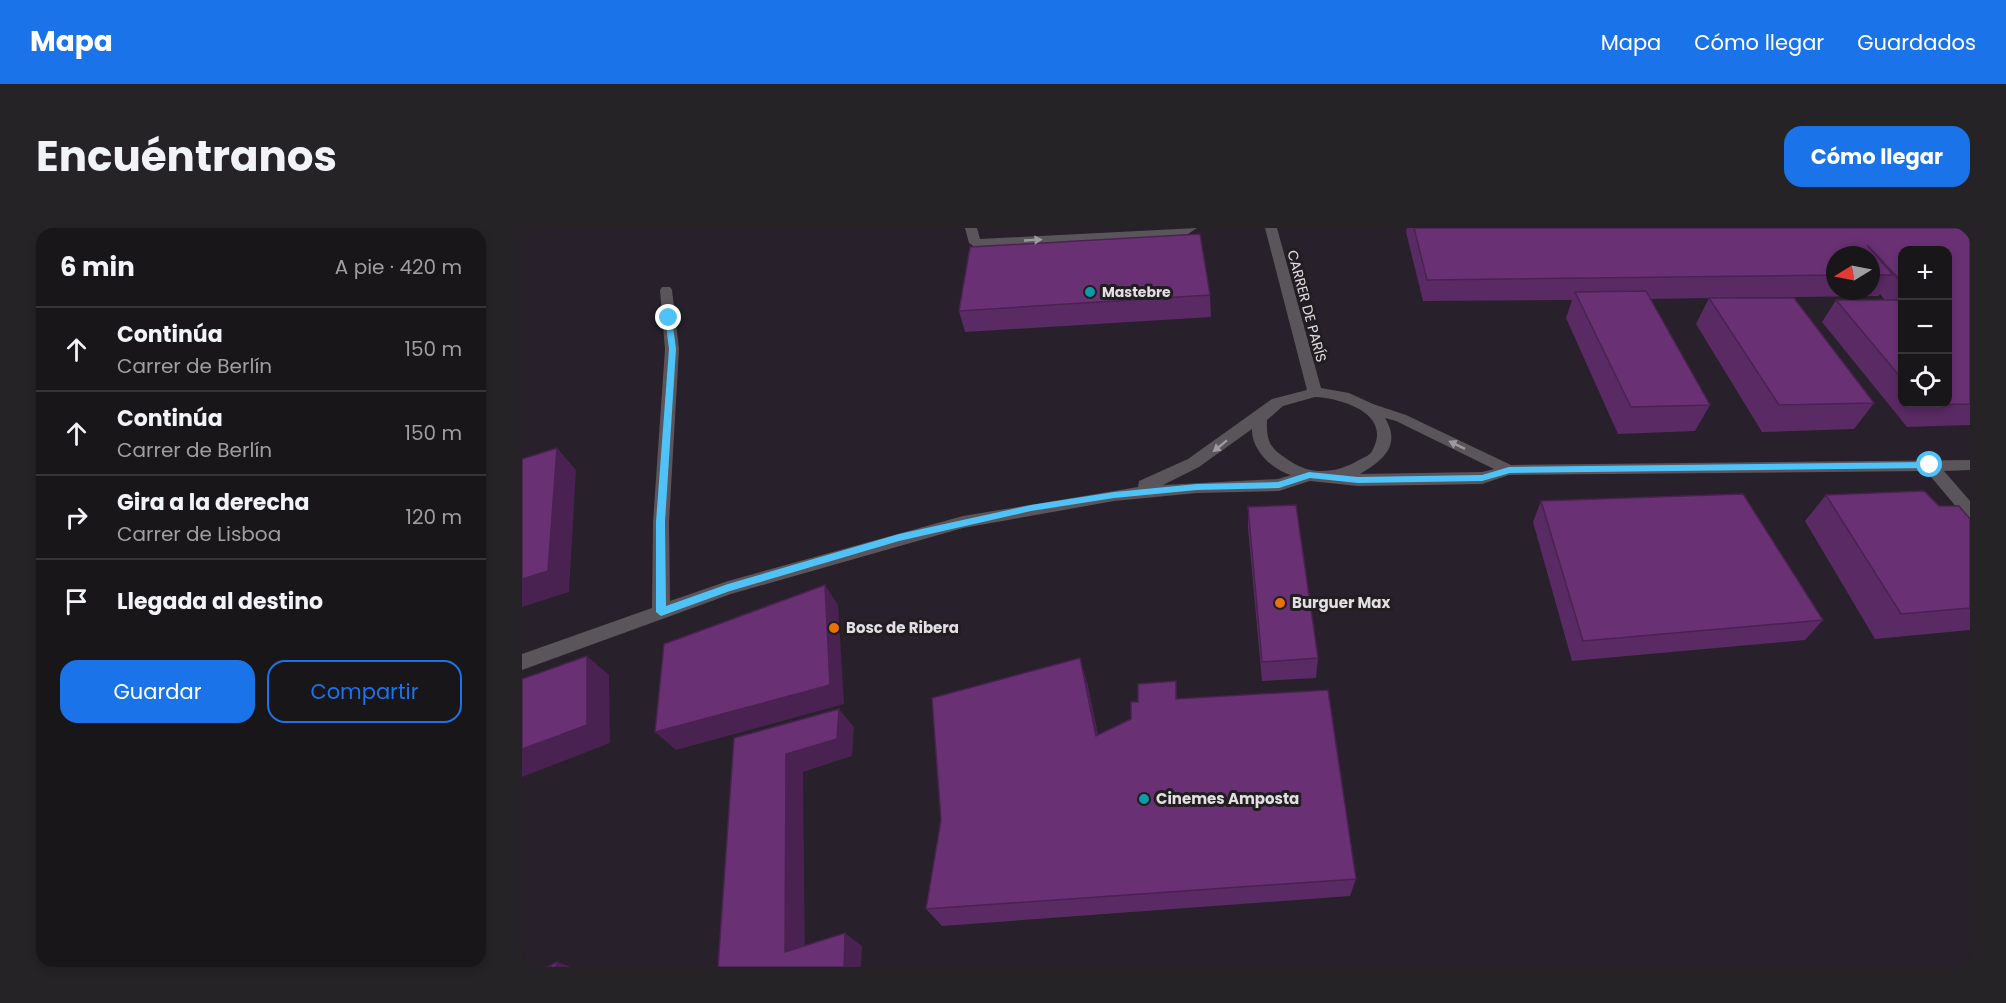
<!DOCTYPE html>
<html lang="es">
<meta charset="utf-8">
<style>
:root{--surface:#191619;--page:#262326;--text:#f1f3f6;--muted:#9f9fa2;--line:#373538;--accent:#1a73e8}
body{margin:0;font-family:Poppins,sans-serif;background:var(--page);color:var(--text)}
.controls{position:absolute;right:18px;top:18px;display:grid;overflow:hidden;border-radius:12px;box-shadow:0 3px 9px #0003}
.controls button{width:54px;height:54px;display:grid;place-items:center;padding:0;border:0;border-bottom:2px solid var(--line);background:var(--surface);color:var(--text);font:30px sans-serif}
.compass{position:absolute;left:1304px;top:18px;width:54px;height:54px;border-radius:50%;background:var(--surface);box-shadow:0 3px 9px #0003;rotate:260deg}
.stop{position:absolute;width:18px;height:18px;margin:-14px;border:4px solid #4fc3f7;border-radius:50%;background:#fff}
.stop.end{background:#4fc3f7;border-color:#fff;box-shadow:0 2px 6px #0008}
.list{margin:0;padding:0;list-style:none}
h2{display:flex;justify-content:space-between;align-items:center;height:78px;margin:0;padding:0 24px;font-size:26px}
h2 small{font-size:20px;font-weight:400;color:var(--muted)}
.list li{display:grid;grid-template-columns:39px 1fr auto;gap:18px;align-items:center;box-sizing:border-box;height:84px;padding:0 24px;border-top:2px solid var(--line)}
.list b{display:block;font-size:22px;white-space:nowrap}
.list p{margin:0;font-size:20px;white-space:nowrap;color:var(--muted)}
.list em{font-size:20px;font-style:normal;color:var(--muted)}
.actions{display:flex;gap:12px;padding:18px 24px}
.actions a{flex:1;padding:14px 0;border:2px solid var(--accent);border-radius:18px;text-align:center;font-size:21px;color:var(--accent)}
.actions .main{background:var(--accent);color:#fff}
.icon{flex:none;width:33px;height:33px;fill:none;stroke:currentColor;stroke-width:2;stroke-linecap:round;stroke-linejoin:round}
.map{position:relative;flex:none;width:1448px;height:739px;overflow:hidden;border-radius:18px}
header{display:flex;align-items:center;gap:36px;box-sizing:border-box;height:84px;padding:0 30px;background:var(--accent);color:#fff}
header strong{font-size:28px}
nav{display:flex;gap:33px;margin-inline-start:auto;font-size:21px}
.intro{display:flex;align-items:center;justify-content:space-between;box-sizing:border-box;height:144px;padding:0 36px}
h1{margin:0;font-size:42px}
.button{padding:15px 27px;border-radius:18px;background:var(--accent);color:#fff;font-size:21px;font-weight:700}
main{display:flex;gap:36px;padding:0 36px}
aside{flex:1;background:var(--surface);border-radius:18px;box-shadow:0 3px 9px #0003}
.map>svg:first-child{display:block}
</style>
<header>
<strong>Mapa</strong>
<nav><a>Mapa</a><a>Cómo llegar</a><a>Guardados</a></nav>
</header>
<div class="intro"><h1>Encuéntranos</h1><a class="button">Cómo llegar</a></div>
<main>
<aside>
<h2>6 min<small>A pie · 420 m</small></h2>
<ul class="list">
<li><svg class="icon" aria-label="ahead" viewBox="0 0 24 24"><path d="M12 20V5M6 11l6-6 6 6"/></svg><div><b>Continúa</b><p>Carrer de Berlín</p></div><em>150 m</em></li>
<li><svg class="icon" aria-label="ahead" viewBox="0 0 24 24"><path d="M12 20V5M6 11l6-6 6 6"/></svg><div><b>Continúa</b><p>Carrer de Berlín</p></div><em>150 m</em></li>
<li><svg class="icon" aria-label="right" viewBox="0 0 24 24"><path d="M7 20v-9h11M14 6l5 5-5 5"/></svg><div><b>Gira a la derecha</b><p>Carrer de Lisboa</p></div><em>120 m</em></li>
<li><svg class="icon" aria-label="arrive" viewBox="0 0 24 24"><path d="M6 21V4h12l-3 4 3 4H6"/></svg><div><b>Llegada al destino</b></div></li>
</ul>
<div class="actions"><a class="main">Guardar</a><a>Compartir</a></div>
</aside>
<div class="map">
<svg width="1448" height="739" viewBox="0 0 1448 739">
<rect width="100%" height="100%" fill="#211d21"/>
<path fill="#28202a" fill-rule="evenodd" d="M0,0H1448V739H0ZM1380,22H1426V176H1380ZM1313,27H1349V63H1313Z"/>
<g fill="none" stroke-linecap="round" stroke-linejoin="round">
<path fill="#59555a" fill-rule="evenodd" d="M443,0H455L458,11L675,0L663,8L453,19L447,15Z
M743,0H755L799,160L827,165L851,176L884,187L989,237L1448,232V242L1422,243L1448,273V290L1442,288L1404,243L987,247L960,256L836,258L788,253L757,263L675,265L592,273L441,300L209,366L0,442V426L130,380L131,294L143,121L138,62L140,59H148L150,62L157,121L147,294L148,373L206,353L441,288L616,259L617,253L666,231L750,171L785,162ZM793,169C818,170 870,185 851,221C849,227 843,229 837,232C815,245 790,248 768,233C749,221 744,215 745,192L761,178ZM863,190L874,193L972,241L960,244L838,246C860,233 880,218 863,190ZM730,201C729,221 750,242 769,247L756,251L641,257L677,239Z
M1432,0H1445L1448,3V13Z"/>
</g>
<path fill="#5a2a64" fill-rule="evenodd" d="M885,0H1438L1448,10V197L1385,199L1300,94L1314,72H1363L1358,66L1356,68L1197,70L1352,175L1332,201L1240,204L1174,96L1187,70L1128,71L1188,177L1173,203L1096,206L1044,90L1050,72L901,73L884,4ZM1380,22H1425V176H1380ZM1313,27H1349V63H1313Z
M688,67L689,89L443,104L437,83Z
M1304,267L1417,278L1448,291V402L1353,411L1283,293Z
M1019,273L1301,392L1283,412L1050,433L1011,294Z
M726,279L796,430L794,450L740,453L726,300Z
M565,454L576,507L609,491L656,471L834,651L828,668L420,698L404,681Z"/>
<path fill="#4a2251" d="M35,220L54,242L47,364L0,379V351Z
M303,357L316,377L322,476L154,522L133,504Z
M65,428L87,447L88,515L0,549V521Z
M558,430L565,454L581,530L574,508Z
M317,481L332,499L330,528L281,544L283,736L263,724L264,526Z
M323,705L340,718L339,739H322Z
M35,734L49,739H34Z"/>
<path fill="#693174" stroke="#4a2251" stroke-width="1.5" d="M892,0H1438L1448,10V176L1402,177L1401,176H1425V22H1380V54L1345,17L1371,47H1349V27H1313V47L905,52Z
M678,6L688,67L437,83L448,19Z
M1124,63L1188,177L1109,179L1053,64Z
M1187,70H1272L1352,175L1257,177Z
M1314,72H1380V151Z
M35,220L26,343L0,351V231Z
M1402,263L1417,278H1437L1448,291V380L1379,386L1304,267Z
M1221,266L1301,392L1061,413L1019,273Z
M774,277L796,430L740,434L726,279Z
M303,357L308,457L133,504L142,416Z
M65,428V497L0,521V451Z
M558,430L574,508L609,491V474H616V456L654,453V471L806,462L834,651L404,681L419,592L410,470Z
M317,481L315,511L264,526L263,724L323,705L322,739H196L212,510Z
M35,734L34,739H26Z"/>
<defs><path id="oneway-solid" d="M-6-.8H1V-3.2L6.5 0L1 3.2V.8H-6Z" transform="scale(1.5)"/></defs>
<g fill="#9d9a9e">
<use href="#oneway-solid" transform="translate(511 12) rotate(-3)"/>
<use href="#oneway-solid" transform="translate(935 217) rotate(-154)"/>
<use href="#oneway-solid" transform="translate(698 218) rotate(141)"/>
</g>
<path fill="#4fc3f7" d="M147,88L150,90L154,121L143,294L144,378L206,356L377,306L509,277L592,264L675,256L756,254L787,244L836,249L960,247L987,239L1408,234L1412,237L1408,240L988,245L960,253L836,255L788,250L757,260L675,262L592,270L509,283L377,313L208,363L139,388L134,384V294L147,121L143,90Z"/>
<g fill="#0f9aa8" stroke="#211d21" stroke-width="2">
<circle cx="568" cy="64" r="6"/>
<circle cx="622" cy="571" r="6"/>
</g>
<g fill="#e8710a" stroke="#211d21" stroke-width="2">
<circle cx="758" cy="375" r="6"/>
<circle cx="312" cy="400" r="6"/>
</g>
<g text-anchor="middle" stroke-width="6" stroke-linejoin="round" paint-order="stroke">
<g font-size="14" font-weight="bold" fill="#e1dfe2" stroke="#211d21" text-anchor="start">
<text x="580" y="69">Mastebre</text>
</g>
<g font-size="14" fill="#e1dfe2" stroke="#211d21">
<text transform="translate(785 78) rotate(75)" y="5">CARRER DE PARÍS</text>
</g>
<g font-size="15" font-weight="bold" fill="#e1dfe2" stroke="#211d21" text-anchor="start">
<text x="770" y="380">Burguer Max</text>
<text x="324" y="405">Bosc de Ribera</text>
<text x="634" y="576">Cinemes Amposta</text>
</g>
</g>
</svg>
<div class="controls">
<button>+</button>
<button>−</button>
<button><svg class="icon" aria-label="locate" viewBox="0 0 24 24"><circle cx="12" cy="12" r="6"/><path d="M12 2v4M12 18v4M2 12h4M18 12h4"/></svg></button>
</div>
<svg class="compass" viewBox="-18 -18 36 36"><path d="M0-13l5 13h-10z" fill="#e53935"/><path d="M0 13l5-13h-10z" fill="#9f9fa2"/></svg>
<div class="stop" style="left:1408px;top:237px"></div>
<div class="stop end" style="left:147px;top:90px"></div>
</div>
</main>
